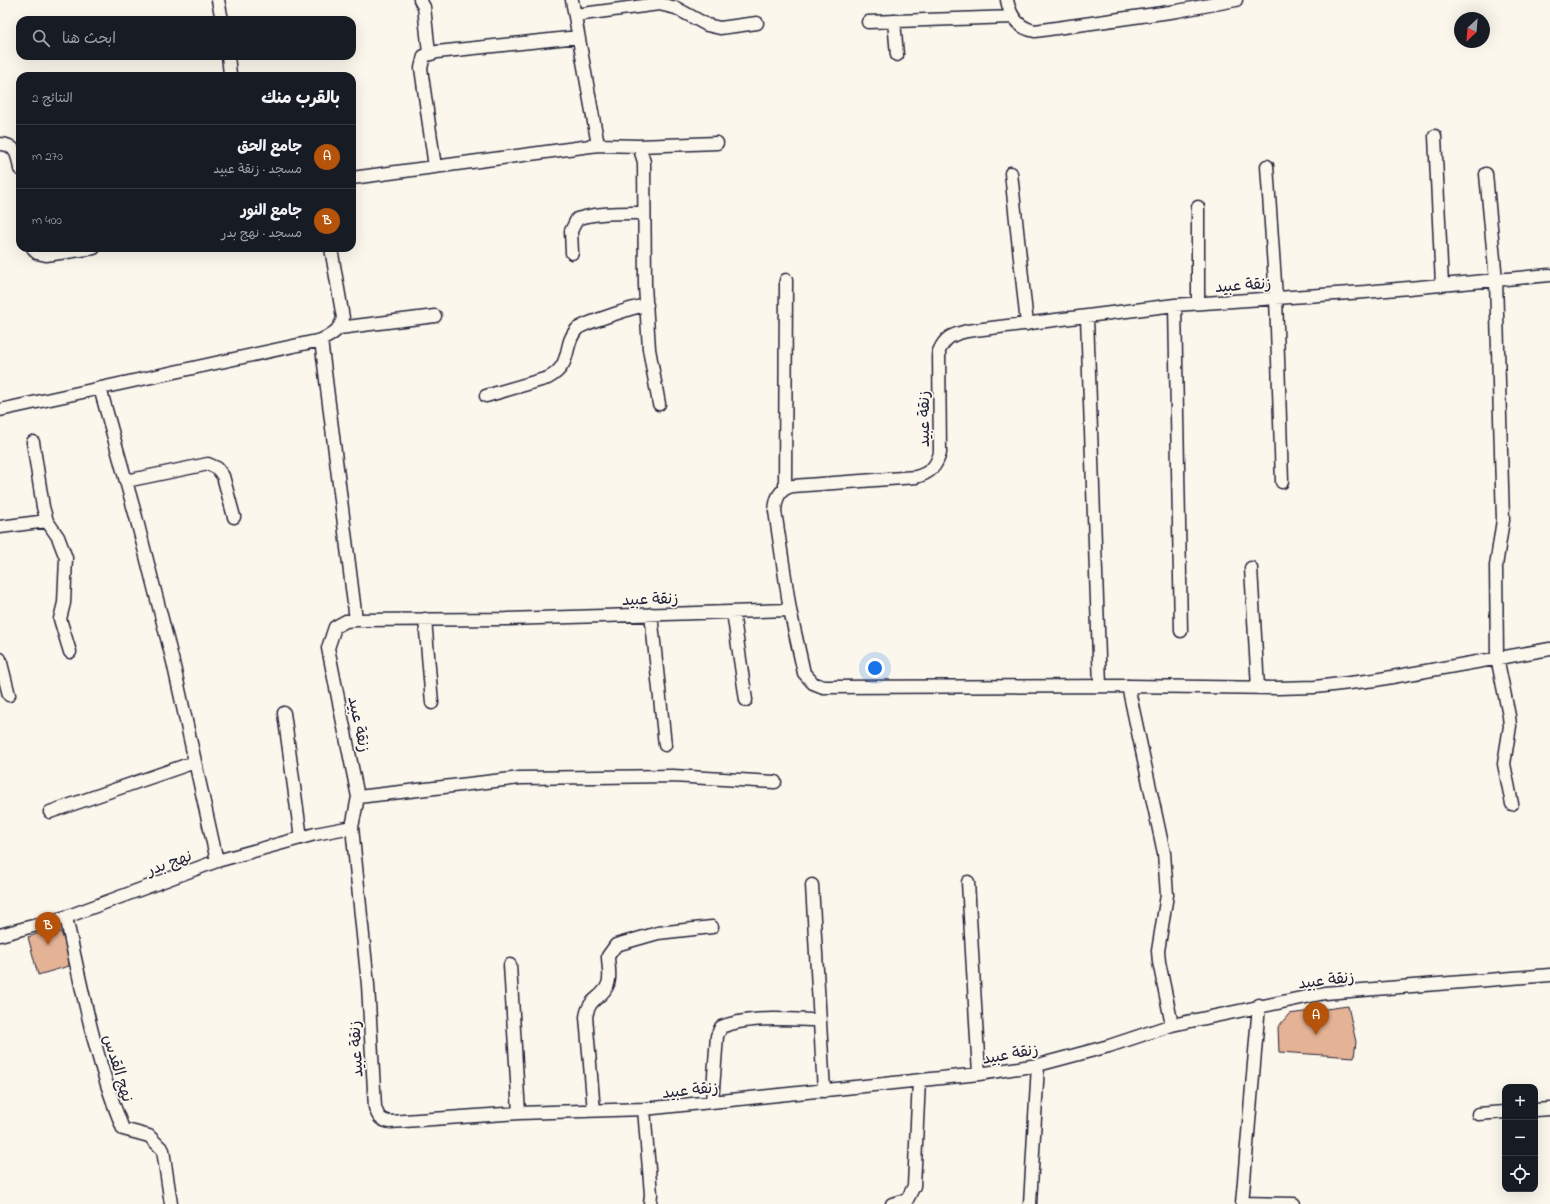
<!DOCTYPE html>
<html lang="ar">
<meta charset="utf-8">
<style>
:root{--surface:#171b24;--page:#242831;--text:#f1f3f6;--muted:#9ea1a6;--line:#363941;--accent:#b45309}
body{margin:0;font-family:"Indie Flower","Playpen Sans Arabic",sans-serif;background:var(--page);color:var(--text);direction:rtl}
.controls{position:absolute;right:12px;bottom:12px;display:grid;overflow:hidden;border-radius:8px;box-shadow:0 4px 16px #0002}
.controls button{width:36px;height:36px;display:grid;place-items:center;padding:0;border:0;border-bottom:1px solid var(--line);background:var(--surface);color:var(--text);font:20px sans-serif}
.compass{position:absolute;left:1454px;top:12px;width:36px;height:36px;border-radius:50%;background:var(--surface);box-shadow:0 4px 16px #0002;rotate:206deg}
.you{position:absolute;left:875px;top:668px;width:14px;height:14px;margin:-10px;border:3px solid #fff;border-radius:50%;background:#1a73e8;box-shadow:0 0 0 6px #1a73e833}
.badge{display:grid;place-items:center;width:26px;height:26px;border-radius:50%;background:var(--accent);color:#fff;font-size:13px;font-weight:700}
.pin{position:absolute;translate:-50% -33px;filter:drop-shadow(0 1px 2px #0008)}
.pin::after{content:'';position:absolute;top:21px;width:14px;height:12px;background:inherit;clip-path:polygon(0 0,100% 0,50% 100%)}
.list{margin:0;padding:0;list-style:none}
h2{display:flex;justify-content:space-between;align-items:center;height:52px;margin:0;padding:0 16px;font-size:17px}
h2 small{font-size:13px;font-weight:400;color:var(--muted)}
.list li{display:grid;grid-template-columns:26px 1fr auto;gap:12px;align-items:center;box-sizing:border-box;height:64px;padding:0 16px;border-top:1px solid var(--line)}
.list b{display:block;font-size:15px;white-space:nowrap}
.list p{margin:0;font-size:13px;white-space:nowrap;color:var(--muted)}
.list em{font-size:13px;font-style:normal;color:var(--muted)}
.icon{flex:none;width:22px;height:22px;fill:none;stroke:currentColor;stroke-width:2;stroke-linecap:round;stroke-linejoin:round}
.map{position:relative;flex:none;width:1550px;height:1204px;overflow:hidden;direction:ltr}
.search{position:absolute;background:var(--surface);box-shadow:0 4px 16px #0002;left:16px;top:16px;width:340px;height:44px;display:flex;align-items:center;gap:10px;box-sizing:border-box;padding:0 14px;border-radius:12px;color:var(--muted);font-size:15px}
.panel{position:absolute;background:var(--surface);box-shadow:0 4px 16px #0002;left:16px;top:72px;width:340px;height:180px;border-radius:12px;direction:rtl}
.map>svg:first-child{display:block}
</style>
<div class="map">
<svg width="1550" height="1204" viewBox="0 0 1550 1204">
<rect width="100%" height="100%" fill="#fbf7ec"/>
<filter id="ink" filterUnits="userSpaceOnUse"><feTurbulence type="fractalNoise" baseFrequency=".025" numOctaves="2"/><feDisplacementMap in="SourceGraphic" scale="8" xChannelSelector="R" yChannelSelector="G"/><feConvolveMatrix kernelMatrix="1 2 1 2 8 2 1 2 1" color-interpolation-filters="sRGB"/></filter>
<g filter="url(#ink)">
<path fill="#e4b295" stroke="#22223b" d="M51,929L61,932L69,953V966L38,975L28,937Z
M1348,1006L1356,1042L1354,1057L1279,1052L1278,1027L1289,1014Z"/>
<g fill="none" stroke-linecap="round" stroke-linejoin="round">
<defs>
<path id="street" d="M218,0L222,20
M420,0L424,7L429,53
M572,0L598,145
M1007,0C1010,16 1018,28 1035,31L1177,11L1236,0
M575,15L659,4L676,8L707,25L720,28L757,23
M894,21L897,55
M868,22L1013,17
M228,56L230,74
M1435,136L1442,285
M0,144C16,144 18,156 20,169
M639,146L717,143
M1267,166L1276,297L1282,482
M435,167L421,68L424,56L437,52L578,37
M1011,173L1027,324
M1486,174L1496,280L1503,520L1496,566L1497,657L1509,716L1510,726L1504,764L1512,804
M352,178L598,145L639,146L644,162L645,285L649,349L659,404
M1198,207V303
M33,248L37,253L46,255L94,248
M572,253L571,231L577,219C599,212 622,213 644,213
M1550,275L1365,292L1175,305L967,331C952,335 946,336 939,351L940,453C936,467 930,473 916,477L793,486C779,489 776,498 775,511L790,610L507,619L356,620L346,621L335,627L328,648L358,797L352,827L368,985L375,1107C378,1117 380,1120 390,1122L519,1113L644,1109L979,1074L1038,1065L1109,1046L1172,1025L1325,993L1550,975
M1175,305L1181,631
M1087,317L1100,686
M339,328L435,316
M321,340L356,620
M100,388L136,517L173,662L217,861
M486,396L548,378C574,364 562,345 577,329C582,324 640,305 647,305
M0,410L321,340C332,335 340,330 343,318L331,248
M33,442L43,507L47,521L58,537L66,558L64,603L60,619L70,652
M126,481L208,464L217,468L223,476L234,517
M785,488L786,280
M0,527L47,521
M1251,568L1258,688
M790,610L804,673L813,683L823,687L1128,686L1277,688L1315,687L1375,680L1550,649
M733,612L746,700
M651,614L665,745
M425,619L432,703
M0,659L9,695
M1128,686L1164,853L1167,895L1158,951L1159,962L1172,1025
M284,713L301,838
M358,797L520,778L673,776L775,782
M50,812L195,762
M968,882L979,1074
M812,885L824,1091
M66,917C82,989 95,1060 123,1129L149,1136L163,1150L171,1204
M0,935L66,917L217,861L315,834L352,827
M510,965L519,1113
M712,1102L717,1036L721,1027C751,1015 788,1020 820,1020
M644,1109L651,1194L650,1204
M1535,1110L1550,1109
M594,1111L586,1017C589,996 603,999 608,984C611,976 608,965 608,956L616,945L658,933L712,927
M1478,1114L1505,1112
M1242,1203L1294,1204
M892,1204L907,1200L914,1186L919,1081
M1030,1204L1038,1065
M1242,1204L1259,1005"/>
</defs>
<use href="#street" stroke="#22223b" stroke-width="15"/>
<use href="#street" stroke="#fbf7ec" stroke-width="12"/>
</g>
</g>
<g text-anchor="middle" stroke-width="3.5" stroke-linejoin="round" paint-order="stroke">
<g font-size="16" fill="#22223b" stroke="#fbf7ec">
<text transform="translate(1243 284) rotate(-4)" y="6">زنقة عبيد</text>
<text transform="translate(923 419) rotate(-90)" y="6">زنقة عبيد</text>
<text transform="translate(650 598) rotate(-2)" y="6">زنقة عبيد</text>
<text transform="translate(360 724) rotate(78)" y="6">زنقة عبيد</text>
<text transform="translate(169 862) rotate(-20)" y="6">نهج بدر</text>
<text transform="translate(1326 979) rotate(-7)" y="6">زنقة عبيد</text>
<text transform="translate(355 1049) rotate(-93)" y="6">زنقة عبيد</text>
<text transform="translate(1010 1053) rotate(-10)" y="6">زنقة عبيد</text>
<text transform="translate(119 1068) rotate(73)" y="6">نهج القدس</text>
<text transform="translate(690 1089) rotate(-6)" y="6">زنقة عبيد</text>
</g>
</g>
</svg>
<div class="controls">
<button>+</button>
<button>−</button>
<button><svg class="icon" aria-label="locate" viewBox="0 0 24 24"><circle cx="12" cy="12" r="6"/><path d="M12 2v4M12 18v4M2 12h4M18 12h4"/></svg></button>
</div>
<svg class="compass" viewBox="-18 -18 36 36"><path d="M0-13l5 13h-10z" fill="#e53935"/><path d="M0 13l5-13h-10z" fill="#9ea1a6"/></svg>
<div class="you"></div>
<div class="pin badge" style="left:1316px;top:1035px">A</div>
<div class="pin badge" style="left:48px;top:945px">B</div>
<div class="search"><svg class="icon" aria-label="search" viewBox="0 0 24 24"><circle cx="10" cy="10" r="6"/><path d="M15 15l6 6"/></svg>ابحث هنا</div>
<section class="panel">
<h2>بالقرب منك<small>النتائج: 2</small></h2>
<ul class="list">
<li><span class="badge">A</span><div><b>جامع الحق</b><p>مسجد · زنقة عبيد</p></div><em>270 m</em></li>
<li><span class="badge">B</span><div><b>جامع النور</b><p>مسجد · نهج بدر</p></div><em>400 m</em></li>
</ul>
</section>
</div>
